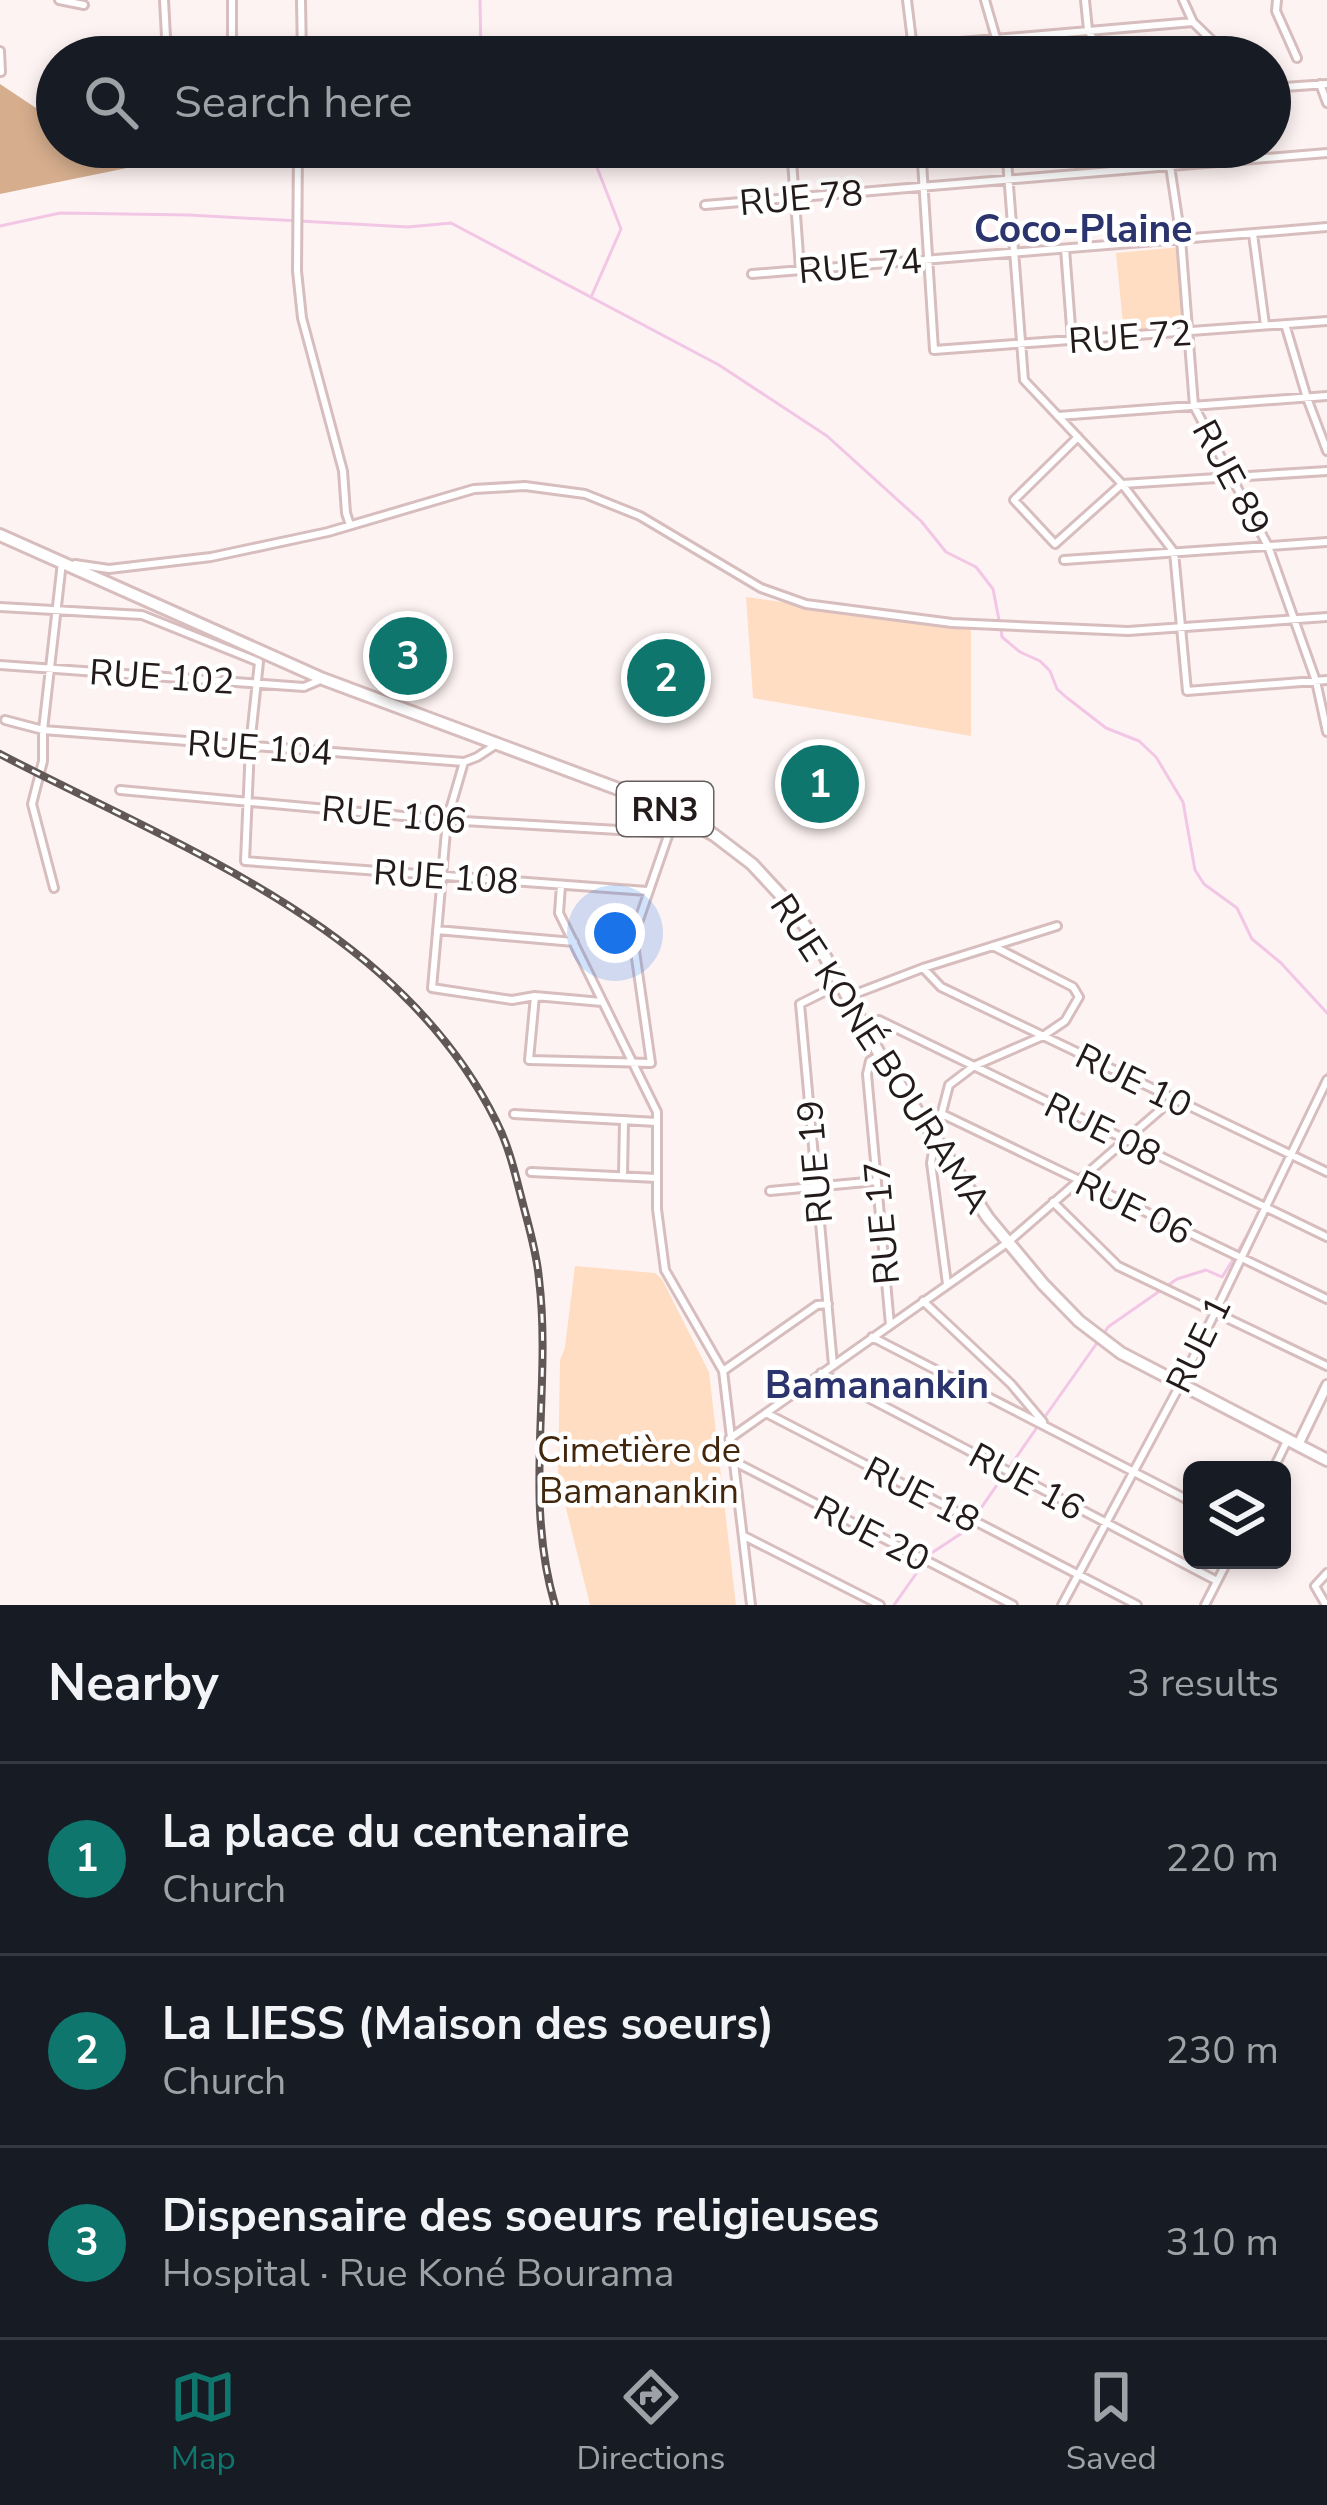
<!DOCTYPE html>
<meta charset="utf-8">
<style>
:root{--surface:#171b24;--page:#242831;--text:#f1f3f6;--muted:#9ea1a6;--line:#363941;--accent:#0f766e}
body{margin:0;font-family:"Nunito Sans",sans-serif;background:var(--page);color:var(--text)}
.controls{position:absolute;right:36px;bottom:36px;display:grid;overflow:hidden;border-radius:18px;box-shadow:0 6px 18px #0003}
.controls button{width:108px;height:108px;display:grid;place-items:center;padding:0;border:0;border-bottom:3px solid var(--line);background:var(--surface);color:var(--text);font:60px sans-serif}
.you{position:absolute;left:615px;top:933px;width:42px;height:42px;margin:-30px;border:9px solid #fff;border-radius:50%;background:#1a73e8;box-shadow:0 0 0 18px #1a73e833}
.badge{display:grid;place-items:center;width:78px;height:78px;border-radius:50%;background:var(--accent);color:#fff;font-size:39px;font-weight:700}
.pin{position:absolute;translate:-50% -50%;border:6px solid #fff;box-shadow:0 3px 12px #0006}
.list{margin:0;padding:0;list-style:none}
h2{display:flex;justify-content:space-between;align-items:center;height:156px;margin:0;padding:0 48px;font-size:51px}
h2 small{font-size:39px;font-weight:400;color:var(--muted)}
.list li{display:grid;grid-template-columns:78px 1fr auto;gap:36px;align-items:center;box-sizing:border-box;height:192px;padding:0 48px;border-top:3px solid var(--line)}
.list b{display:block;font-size:45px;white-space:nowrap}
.list p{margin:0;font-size:39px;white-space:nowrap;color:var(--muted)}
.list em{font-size:39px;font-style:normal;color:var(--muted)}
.icon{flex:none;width:66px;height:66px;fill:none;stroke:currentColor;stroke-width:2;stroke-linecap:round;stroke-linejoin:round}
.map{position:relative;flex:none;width:1327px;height:1605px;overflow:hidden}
.search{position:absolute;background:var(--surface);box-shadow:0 6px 18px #0003;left:36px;right:36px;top:36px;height:132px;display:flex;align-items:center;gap:30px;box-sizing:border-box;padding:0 42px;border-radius:66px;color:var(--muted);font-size:45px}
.sheet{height:732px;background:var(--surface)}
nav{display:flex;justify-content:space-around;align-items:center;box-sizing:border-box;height:168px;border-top:3px solid var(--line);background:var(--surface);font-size:33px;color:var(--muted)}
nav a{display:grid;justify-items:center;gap:6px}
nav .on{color:var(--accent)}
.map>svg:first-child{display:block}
</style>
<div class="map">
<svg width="1327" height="1605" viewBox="0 0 1327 1605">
<rect width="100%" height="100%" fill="#fef3f3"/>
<path fill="#ffddc2" d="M1181,247L1189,328L1124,334L1116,253Z
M746,597L971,629V736L753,698Z
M575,1266L655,1273L662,1279L709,1372L736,1605H590L558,1476L560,1360L565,1347Z"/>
<path fill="#d6ae8e" d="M0,84L57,122V147H125L127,168L0,194Z"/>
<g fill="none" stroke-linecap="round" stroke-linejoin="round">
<path stroke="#f2c6e5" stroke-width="3" d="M480,0L481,57
M589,147L621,229L592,295
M0,226L60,213L189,215L408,227L451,223L719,365L827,436L921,521L946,552L976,567L993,589L999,620
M1001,630L1002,637L1020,652L1040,661L1050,671L1057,689L1066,697L1106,728L1139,741L1156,757L1183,802L1195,870L1204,884L1237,908L1252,939L1281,963L1327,1013
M1103,1335L1108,1327L1177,1279L1206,1270L1222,1277C1264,1214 1290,1140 1327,1074
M1044,1418L1097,1343
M894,1605L930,1554L965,1531L1038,1426"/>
<defs>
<path id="minor" d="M59,0L84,5
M164,0L167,55
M301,0L302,57
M907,0L914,57
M985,0L996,38L997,57
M1085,0L1088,30L1103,57
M1183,0L1193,22L1229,57
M1277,0L1276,11L1297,58
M232,41V0
M0,51L1,72
M785,57L1193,22
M1320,84L1327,103
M1270,88L1327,84
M298,147L297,271L302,318L343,471L346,513L350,525
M791,147L800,269
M921,147L934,350L1327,321
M1006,147L1024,380L1122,484L1174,552L1187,691L1327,680
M1158,147L1170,166L1181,239L1194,406L1268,546L1316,681L1327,732
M705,205L1327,153
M1253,234L1265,325
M1065,249L1072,340
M752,274L1327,227
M1285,324L1307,398L1327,451
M1058,416L1327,396
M1078,437L1014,500L1055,544L1122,484L1327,471
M1064,560L1327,542
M75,564L109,569L211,557L328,532L474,489L525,486L585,494L640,516L761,588L806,604L952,623L1128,631L1327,617
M0,607L142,615L259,662L250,746L245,861L647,891
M0,665L304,687L318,681
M5,720L43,730L464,762L477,757L497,744
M464,762L447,820L432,988L512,1000L535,996L602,1002
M120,790L447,820L669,833
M561,885L559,913L657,1112V1209L665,1270L723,1371L751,1605
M54,888L32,804L43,761V730L62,562
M437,930L574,942
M923,968L941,987L1327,1172
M535,996L529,1060L651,1063L633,937L669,833L683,817
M847,997L923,968L1057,926
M865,1023L879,1020L1327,1237
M880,1055L870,1061L867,1074L890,1325
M514,1114L657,1122
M942,1114L1327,1299
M531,1172L657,1178
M623,1176L624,1120
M770,1191L877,1181
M1053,1202L1118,1266L1327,1366
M947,1284L931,1163L935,1139L949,1085L974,1066L1043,1036L1065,1021L1079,997L1073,987L993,946
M923,1301L1011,1384L1043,1422
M872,1337L1192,1502
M833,1365L800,1004L840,984
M723,1371L817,1305L828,1304
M821,1373L1217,1581
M766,1413L1137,1605
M729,1439L1007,1243L1174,1098
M733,1461L1013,1605
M1273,1470L1287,1441
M744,1536L880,1605
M1062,1605L1180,1385L1327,1080
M1205,1605L1228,1560
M1326,1605L1315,1586L1327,1573"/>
<path id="tertiary" d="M1298,1445L1327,1385"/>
<path id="trunk" d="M0,535L323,679L637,796L683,817L714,835L752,864L789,904L818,944L880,1055L988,1218L1043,1284L1079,1321L1121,1353L1327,1460"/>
</defs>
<use href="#minor" stroke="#d7bdbd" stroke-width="12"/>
<use href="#tertiary" stroke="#d7bdbd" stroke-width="14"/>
<use href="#trunk" stroke="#d7bdbd" stroke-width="16"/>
<use href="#minor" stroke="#fff" stroke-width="6"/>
<use href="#tertiary" stroke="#fff" stroke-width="8"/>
<use href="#trunk" stroke="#fff" stroke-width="10"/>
<defs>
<path id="rail" d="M0,754C180,848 400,927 496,1121C510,1148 516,1178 524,1208C530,1231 537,1255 539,1279C552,1387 523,1498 555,1605"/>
</defs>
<use href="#rail" stroke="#615757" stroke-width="8"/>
<use href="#rail" stroke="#fff" stroke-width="3" stroke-dasharray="9" stroke-linecap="butt"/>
</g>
<g text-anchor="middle" stroke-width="9" stroke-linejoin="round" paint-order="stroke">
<rect fill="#fff" stroke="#655f5f" stroke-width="3" x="617" y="782" width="96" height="54" rx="9"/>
<g font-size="33" font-weight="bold" fill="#231a1a">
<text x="665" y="821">RN3</text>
</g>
<g font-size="36" fill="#231a1a" stroke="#fff">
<text transform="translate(801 197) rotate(-5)" y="13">RUE 78</text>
<text transform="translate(860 265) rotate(-5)" y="13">RUE 74</text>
<text transform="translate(1130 336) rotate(-4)" y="13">RUE 72</text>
<text transform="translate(1232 477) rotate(62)" y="13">RUE 89</text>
<text transform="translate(162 676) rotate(4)" y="13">RUE 102</text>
<text transform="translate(260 747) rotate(4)" y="13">RUE 104</text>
<text transform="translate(394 814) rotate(5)" y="13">RUE 106</text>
<text transform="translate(446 876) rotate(4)" y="13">RUE 108</text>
<text transform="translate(881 1053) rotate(57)" y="13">RUE KONÉ BOURAMA</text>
<text transform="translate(1134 1080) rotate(26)" y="13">RUE 10</text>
<text transform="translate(1103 1129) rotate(26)" y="13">RUE 08</text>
<text transform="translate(814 1162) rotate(-95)" y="13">RUE 19</text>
<text transform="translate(1134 1207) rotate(26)" y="13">RUE 06</text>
<text transform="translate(881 1223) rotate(-95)" y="13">RUE 17</text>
<text transform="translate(1198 1344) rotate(-64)" y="13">RUE 1</text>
<text transform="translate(1027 1481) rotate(28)" y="13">RUE 16</text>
<text transform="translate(922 1494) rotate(27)" y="13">RUE 18</text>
<text transform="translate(872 1533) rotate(27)" y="13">RUE 20</text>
</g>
<g font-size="36" fill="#43270d" stroke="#fff">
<text x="639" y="1462">Cimetière de<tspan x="639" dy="41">Bamanankin</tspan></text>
</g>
<g font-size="39" font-weight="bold" fill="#2b346d" stroke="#fff">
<text x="1083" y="242">Coco-Plaine</text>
<text x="877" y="1398">Bamanankin</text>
</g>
</g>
</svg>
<div class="controls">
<button><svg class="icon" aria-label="layers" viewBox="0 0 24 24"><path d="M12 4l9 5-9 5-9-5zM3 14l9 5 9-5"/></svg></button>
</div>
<div class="you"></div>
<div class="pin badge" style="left:820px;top:784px">1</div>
<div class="pin badge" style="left:666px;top:678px">2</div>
<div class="pin badge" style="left:408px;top:656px">3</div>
<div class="search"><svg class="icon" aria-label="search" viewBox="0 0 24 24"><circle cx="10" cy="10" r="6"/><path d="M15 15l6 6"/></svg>Search here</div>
</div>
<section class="sheet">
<h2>Nearby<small>3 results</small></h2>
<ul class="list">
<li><span class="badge">1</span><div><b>La place du centenaire</b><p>Church</p></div><em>220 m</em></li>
<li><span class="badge">2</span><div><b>La LIESS (Maison des soeurs)</b><p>Church</p></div><em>230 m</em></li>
<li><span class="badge">3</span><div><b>Dispensaire des soeurs religieuses</b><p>Hospital · Rue Koné Bourama</p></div><em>310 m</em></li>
</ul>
</section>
<nav>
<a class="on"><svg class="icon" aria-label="map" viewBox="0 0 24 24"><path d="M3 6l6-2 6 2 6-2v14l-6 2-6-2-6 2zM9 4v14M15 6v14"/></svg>Map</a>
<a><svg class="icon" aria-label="directions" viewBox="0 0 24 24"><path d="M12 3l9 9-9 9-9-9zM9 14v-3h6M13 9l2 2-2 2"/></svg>Directions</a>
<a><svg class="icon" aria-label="saved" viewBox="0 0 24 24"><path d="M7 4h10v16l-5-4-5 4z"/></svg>Saved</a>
</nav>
